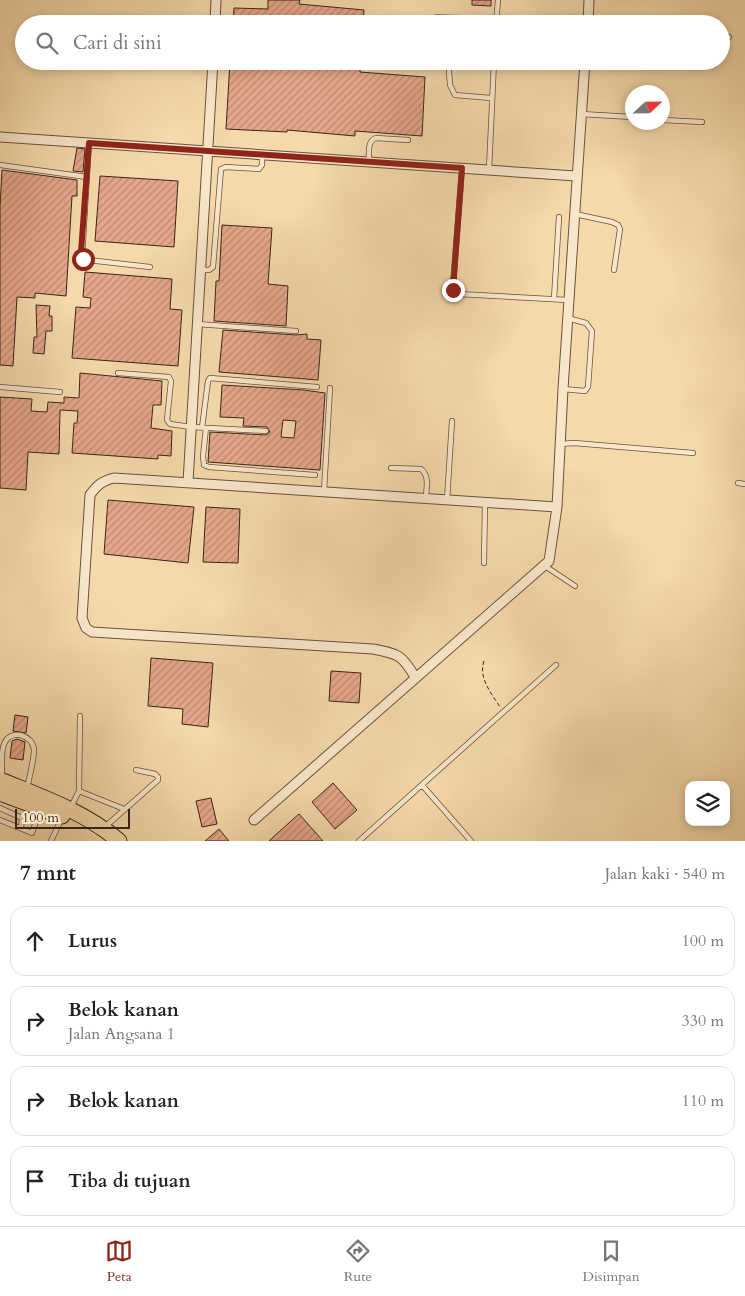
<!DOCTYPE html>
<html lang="id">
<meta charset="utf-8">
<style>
:root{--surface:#fff;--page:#f6f6f6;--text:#222;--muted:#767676;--line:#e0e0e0;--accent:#8f2418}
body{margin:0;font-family:Cardo,serif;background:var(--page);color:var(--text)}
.controls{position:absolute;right:15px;bottom:15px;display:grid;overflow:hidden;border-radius:10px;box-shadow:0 2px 8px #0003}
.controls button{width:45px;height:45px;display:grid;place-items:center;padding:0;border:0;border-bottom:1px solid var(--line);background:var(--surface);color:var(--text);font:25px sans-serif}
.compass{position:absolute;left:625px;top:85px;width:45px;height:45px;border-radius:50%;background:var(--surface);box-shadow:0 2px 8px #0003;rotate:68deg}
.scale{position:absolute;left:15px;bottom:12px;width:115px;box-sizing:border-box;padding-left:5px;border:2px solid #3a241b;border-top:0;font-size:14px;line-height:18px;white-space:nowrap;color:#3a241b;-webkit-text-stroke:4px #f8e6c8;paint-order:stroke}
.stop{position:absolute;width:15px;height:15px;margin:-11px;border:4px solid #8f2418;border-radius:50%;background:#fff}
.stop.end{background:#8f2418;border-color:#fff;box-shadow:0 1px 5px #0008}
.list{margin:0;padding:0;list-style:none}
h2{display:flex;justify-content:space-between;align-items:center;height:65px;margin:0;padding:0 20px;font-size:21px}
h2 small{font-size:16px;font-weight:400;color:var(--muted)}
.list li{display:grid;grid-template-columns:32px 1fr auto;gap:15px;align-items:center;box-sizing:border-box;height:70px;margin:0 10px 10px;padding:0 10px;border:1px solid var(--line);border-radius:15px}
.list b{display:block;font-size:19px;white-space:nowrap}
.list p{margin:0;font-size:16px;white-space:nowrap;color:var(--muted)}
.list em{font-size:16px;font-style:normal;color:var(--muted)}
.icon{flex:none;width:28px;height:28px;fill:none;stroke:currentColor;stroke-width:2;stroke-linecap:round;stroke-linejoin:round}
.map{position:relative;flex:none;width:745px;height:841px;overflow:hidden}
.search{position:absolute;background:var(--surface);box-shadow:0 2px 8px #0003;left:15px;right:15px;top:15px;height:55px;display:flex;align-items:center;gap:12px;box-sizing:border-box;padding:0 18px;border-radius:28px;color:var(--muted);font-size:19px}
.sheet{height:385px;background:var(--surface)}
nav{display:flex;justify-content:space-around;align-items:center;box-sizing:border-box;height:70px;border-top:1px solid var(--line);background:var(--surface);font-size:14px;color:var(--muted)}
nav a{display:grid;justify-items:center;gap:2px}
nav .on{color:var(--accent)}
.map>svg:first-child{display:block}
</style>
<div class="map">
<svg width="745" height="841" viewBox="0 0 745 841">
<defs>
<pattern id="building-hatch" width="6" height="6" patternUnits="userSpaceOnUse" patternTransform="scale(1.25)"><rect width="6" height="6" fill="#e7a78a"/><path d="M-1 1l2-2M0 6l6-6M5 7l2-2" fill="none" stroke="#bc8870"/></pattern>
</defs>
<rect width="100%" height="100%" fill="#f5d9ab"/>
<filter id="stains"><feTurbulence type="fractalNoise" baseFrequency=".004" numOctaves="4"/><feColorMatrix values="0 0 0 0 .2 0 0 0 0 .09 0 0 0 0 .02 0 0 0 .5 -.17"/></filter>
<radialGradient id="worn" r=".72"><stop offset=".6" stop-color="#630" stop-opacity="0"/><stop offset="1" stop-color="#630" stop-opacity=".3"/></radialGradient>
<path fill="url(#building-hatch)" stroke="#3a241b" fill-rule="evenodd" d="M268,0H300L299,4L364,10L363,24H233L234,8L268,9Z
M472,0H491V6L472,5Z
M435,15L488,16V24H434Z
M230,61H360V72L425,77L422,136L355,131V136L287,130V132L226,129Z
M77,148L85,149L83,172L73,171Z
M2,170L77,180V196H72L66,296L35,293V298L17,297L13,366L0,365V207Z
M100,176L178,181L174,247L95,241Z
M222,225L272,228L268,284L288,286L286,326L214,321L216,281H219Z
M85,272L172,279L170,309L182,310L178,366L72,358L76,307L90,308L91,298L83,297Z
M36,305L50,306L49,316H52V331H46L44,354L33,353L34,337H37Z
M223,330L296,335L307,334V339L321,340L318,380L219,372Z
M80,373L162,381L161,405H153L151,428L172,431L171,456L158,455V459L72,453L74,423H77L78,411L60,410L59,454L28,452L26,490L0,488V397L32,399L31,411L47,412L48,402L64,403V397L79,398Z
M222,385L304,390L325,393L320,470L208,462L210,432L266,435L270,432L267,427L243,426L244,418L220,417ZM283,420L296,421L294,438L281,437Z
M108,500L194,507L188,563L104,554Z
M206,507L240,509L238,563L203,562Z
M151,658L213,663L208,727L182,724L183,709L148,706Z
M331,671L361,673L359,703L329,701Z
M15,715L28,717L26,733L13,731Z
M17,739L25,742L23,760L10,758L12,741Z
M333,783L357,810L335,829L312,802Z
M211,798L217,824L202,827L196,801Z
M299,814L323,841H269L281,830Z
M219,829L229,841H205Z"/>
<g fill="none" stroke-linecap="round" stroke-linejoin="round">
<defs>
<path id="lane" d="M496,24L498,0
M721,36L729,37
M449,71L450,85L455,95L491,98
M581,114L632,117
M662,120L702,122
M89,143L82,257L88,260L150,267
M369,162C369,153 367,141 376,138L408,140
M0,165L87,177
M462,168L453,284V292L458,294L568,300
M489,170L494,61
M575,214L612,222L618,225L620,229L614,270
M200,270H209L213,267L221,169L226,167L259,169L262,165V154
M554,299L559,217
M197,324L296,331
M118,373L169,377L171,381L167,420L170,424L191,427L266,431
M0,387L60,392
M563,389L585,391L588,387L592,331L586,323L567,318
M202,428L208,381L210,378L317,387
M206,428L203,456L204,465L209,467L315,475
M560,444L574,443L693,453
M391,468L421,469C430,476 426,488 426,498
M738,483L745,484
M324,491L330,388
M447,500L452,421
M484,563L485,502
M545,566L575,586
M2,777C2,767 0,751 5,742C12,729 33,735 34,750C34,760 29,778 27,789
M422,785L471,841
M79,791L80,716
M71,807L79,791L124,809
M0,808L22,818L21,828
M0,820L32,833L40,810
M106,826L158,780V777L155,774L136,770
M51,841L61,820
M359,841L556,665"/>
<path id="street" d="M215,24L216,0
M588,24L589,0
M0,137L576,176
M188,482L213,61
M415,677C402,655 399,654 373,649L92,632L86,628L82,618L90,495C97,485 102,481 114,478L557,507
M254,820L549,561L557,507L563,389L585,61"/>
<path id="primary" d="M0,780C42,797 85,812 119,841
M0,793L62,816"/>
</defs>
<use href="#lane" stroke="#69513f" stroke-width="6"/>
<use href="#street" stroke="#69513f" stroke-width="11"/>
<use href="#primary" stroke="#3a241b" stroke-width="17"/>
<path stroke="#3a241b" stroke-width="1" stroke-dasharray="4 2.5" stroke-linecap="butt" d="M484,661C478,677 491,693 500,707"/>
<use href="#lane" stroke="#f8e6c8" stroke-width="4.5"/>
<use href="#street" stroke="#f8e6c8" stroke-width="9"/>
<use href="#primary" stroke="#f5d9ab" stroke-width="15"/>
</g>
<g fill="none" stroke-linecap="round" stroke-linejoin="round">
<path stroke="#8f2418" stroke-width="6" d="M83,259L81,252L89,143L462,168L453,290"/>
</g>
<rect width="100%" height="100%" filter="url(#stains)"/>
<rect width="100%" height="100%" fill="url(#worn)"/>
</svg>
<div class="controls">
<button><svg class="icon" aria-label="layers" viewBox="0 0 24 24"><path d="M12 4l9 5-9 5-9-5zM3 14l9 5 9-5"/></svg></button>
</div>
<svg class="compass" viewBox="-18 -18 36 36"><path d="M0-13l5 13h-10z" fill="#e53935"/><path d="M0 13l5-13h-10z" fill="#767676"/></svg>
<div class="scale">100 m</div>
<div class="stop" style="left:83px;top:259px"></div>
<div class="stop end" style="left:453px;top:290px"></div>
<div class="search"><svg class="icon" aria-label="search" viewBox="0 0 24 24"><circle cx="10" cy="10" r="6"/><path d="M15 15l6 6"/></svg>Cari di sini</div>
</div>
<section class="sheet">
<h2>7 mnt<small>Jalan kaki · 540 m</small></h2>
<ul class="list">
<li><svg class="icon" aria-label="ahead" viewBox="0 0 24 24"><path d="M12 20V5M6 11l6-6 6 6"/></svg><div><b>Lurus</b></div><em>100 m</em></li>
<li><svg class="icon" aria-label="right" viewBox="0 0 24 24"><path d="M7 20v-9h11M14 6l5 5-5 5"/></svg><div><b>Belok kanan</b><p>Jalan Angsana 1</p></div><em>330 m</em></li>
<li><svg class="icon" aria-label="right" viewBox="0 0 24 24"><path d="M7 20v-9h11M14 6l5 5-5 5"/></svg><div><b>Belok kanan</b></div><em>110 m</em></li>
<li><svg class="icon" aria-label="arrive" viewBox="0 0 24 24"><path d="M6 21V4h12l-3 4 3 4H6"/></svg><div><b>Tiba di tujuan</b></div></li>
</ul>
</section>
<nav>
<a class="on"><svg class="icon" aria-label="map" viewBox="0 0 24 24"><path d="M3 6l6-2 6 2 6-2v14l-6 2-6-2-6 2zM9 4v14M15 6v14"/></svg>Peta</a>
<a><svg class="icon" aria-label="directions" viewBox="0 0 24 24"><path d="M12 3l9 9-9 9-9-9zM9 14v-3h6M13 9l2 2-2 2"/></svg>Rute</a>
<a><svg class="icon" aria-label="saved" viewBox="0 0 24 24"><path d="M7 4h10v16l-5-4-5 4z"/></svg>Disimpan</a>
</nav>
